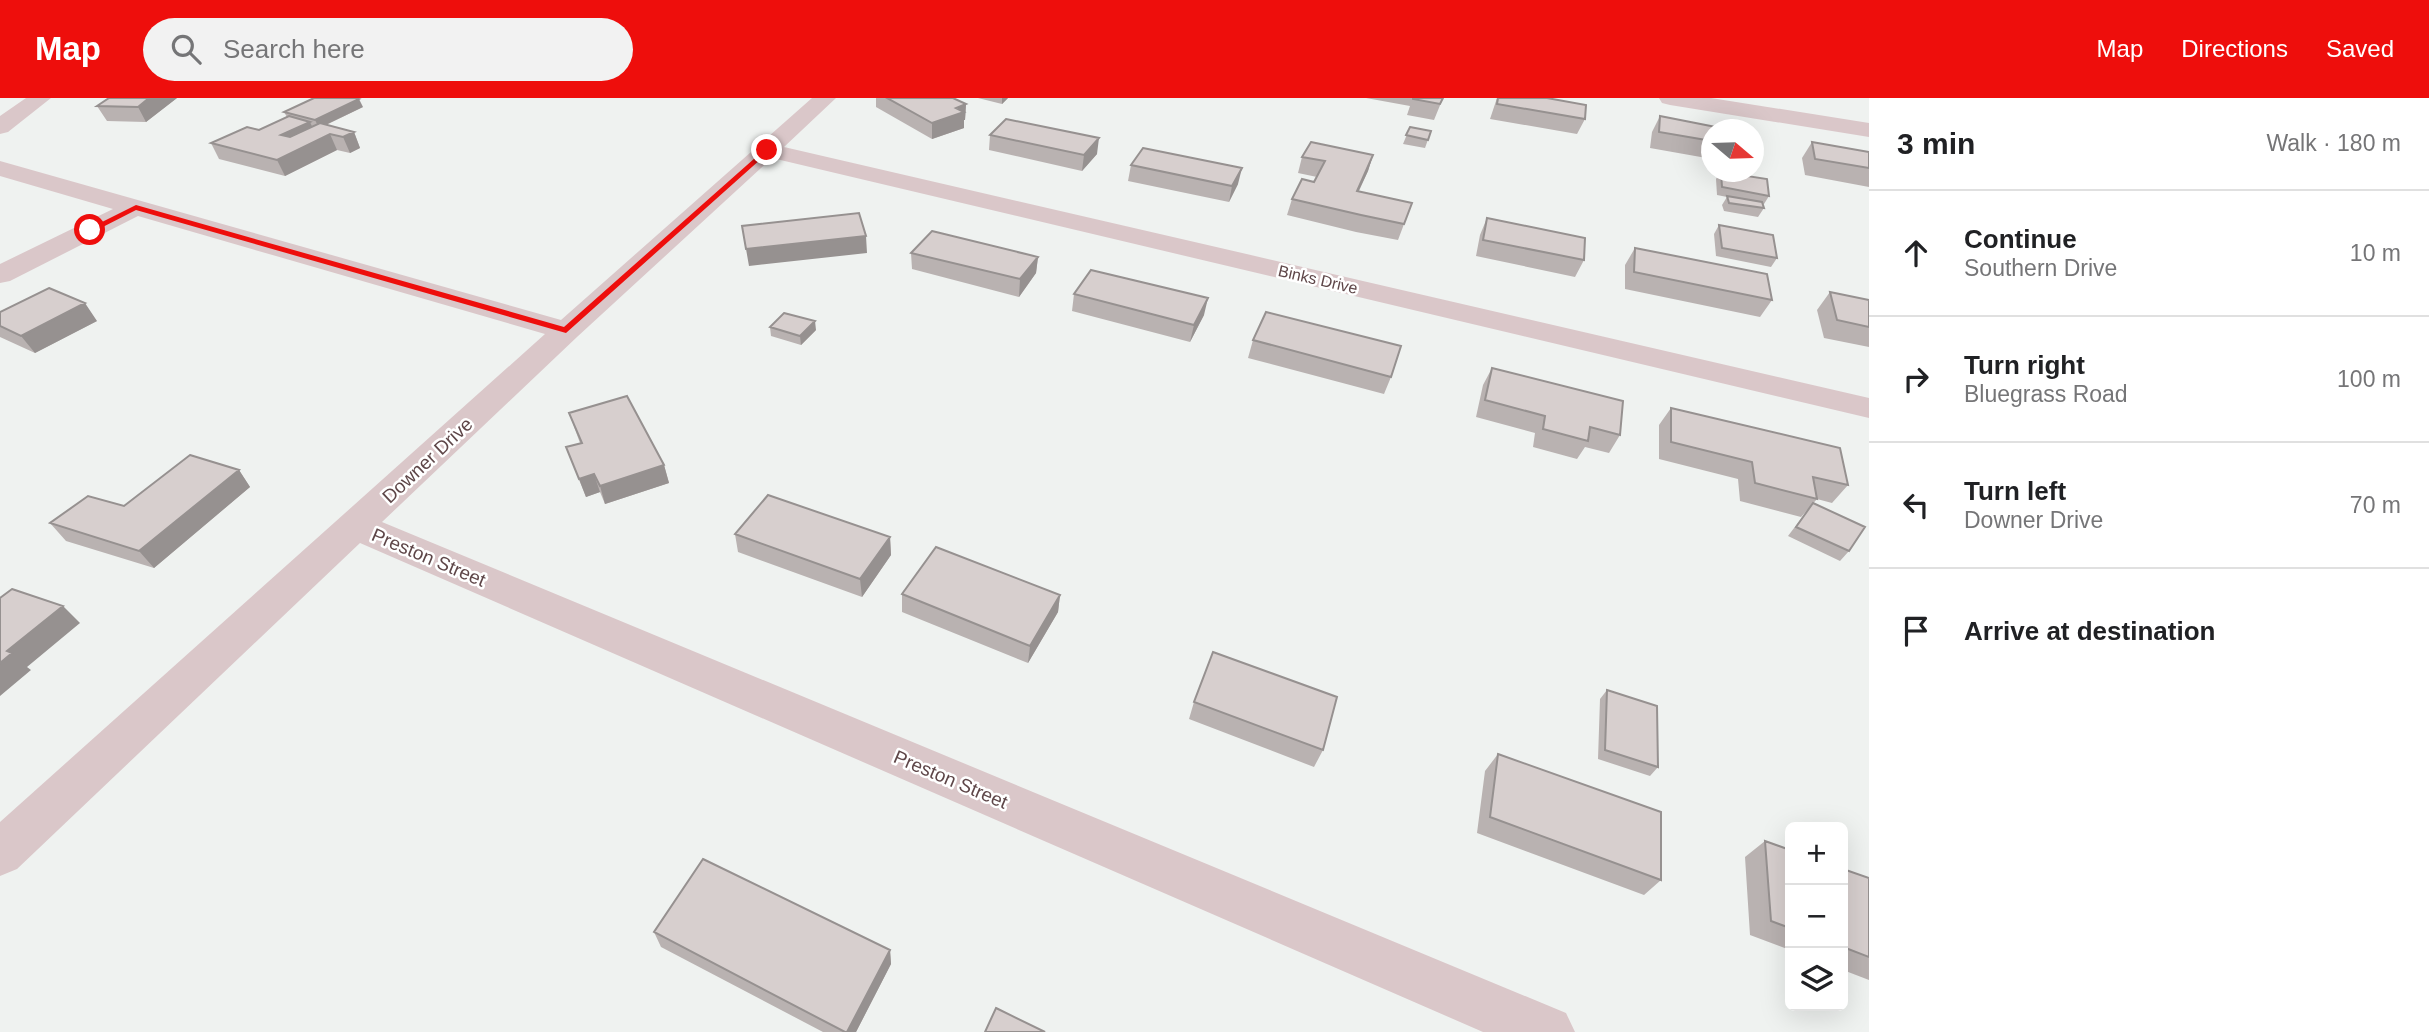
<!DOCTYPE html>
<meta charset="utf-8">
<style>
:root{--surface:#fff;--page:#f2f2f2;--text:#202124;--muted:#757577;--line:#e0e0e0;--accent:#ee0e0c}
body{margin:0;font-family:Helvetica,sans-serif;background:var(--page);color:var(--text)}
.controls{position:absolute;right:21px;bottom:21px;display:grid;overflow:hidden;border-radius:10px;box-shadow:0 7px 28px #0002}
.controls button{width:63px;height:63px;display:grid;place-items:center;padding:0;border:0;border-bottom:2px solid var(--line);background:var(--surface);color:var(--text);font:35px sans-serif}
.compass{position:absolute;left:1701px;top:21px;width:63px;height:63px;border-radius:50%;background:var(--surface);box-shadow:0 7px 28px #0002;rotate:109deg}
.stop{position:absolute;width:21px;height:21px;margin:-16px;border:5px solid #ee0e0c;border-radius:50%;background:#fff}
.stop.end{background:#ee0e0c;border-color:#fff;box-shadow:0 2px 7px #0008}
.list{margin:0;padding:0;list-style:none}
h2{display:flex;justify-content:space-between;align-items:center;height:91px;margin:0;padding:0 28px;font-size:30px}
h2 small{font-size:23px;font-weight:400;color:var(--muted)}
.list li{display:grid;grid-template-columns:46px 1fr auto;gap:21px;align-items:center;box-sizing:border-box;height:126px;padding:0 28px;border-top:2px solid var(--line)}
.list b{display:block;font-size:26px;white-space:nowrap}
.list p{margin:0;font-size:23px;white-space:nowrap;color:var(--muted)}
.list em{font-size:23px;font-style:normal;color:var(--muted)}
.icon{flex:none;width:38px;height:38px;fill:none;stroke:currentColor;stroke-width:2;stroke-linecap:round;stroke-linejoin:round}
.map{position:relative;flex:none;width:1869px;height:934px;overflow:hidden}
header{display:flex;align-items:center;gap:42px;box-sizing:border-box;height:98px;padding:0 35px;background:var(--accent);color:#fff}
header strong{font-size:33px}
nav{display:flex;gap:38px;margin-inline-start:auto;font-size:24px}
.search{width:490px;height:63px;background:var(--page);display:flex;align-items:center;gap:18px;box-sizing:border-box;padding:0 24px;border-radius:38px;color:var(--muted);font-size:26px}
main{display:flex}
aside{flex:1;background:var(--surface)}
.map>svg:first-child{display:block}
</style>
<header>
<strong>Map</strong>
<div class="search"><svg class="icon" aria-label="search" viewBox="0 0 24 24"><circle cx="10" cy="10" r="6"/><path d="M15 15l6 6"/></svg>Search here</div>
<nav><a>Map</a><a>Directions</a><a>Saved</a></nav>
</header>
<main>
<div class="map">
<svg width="1869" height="934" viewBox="0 0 1869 934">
<rect width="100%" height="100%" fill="#eff2f0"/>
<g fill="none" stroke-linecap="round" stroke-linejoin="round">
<path fill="#dac7c9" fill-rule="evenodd" d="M26,0H51L8,34L0,36V18Z
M812,0H836L784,49L1869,300V320L772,60L577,239L382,424L1566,915L1575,934H1483L360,445L17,771L0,778V724L545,236L138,118L10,183L0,185V166L113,111L0,78V63L561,222Z
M1659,0H1711L1869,25V39L1670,7L1662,5Z"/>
</g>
<path fill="#b9b2b1" d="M109,0H177L146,24L107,23L97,8Z
M876,0H937L966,6L965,22H964V30L932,41L876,9Z
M978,0H1008L1002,6Z
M1366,0H1443L1434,22L1407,17L1410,8Z
M1497,0H1547L1585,21L1577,36L1490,21Z
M363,9L326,27L354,34L360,50L350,55L337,52L285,78L219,61L211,45L259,32L287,19L284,14Z
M1660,18L1712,32V61L1650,50L1652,34Z
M1410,29L1431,33L1425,50L1403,46Z
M990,37L1097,56L1082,73L989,52Z
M1812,44L1869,54V89L1805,77L1802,60Z
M1373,57L1368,73L1359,93L1412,105L1398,142L1356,134L1287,117L1292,101L1314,84L1317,79L1298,75L1302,59Z
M1131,67L1238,86L1229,104L1128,83Z
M1720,74H1726L1769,98L1764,106H1762L1764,110L1758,119L1724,113L1722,107L1727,99L1717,97L1716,81Z
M1487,120L1584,162L1575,179L1476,158L1480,137Z
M1719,127L1777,160L1771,169L1716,158L1714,136Z
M1635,150L1772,202L1760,219L1625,191V167Z
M911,155L1038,159L1036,175L1019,199L912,171Z
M1830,194L1869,202V249L1824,240L1817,212Z
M1074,196L1204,217L1190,244L1072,213Z
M0,214L97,223L35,255L0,239Z
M770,229L816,232L801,247L771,238Z
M1253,242L1391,279L1384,296L1248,260Z
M1492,270L1620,337L1609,355L1585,349L1577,361L1533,349L1535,335L1476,319L1483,287Z
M1671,310L1848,387L1832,405L1817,401L1801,419L1740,403L1738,381L1659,361V327Z
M569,315L664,367L669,385L605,406L600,394L586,399L566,349L580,345Z
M239,372L250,389L154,470L66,443L50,425L124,408Z
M1813,405L1849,453L1840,463L1788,438Z
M735,436L890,439L891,457L862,499L738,454Z
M902,496L1060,497L1058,514L1028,565L902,514Z
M1607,592L1658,669L1650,678L1598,661L1600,601Z
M1194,604L1323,652L1314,669L1189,621Z
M1498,656L1661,782L1644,797L1477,735L1485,673Z
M1765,743L1790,752V852L1750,837L1745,759Z
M1843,771L1869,780V882L1843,872Z
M654,834L890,852L891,866L856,934H823L661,849Z"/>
<path fill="#969190" d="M149,0H177L146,24L138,9Z
M1002,0H1008L1002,6Z
M359,1L363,9L319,30L315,22Z
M966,6L965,22H964V30L932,41V25L956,10Z
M310,24L317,39L289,53L281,37Z
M354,34L360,50L350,55L343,39Z
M330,36L337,52L285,78L277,62Z
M1099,40L1097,56L1082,73L1084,57Z
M1373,57L1368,73L1351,109L1357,93Z
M1242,70L1238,86L1229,104L1232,88Z
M866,138L867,155L749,168L746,151Z
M1038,159L1036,175L1019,199L1020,181Z
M1208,200L1204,217L1190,244L1194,227Z
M85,205L97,223L35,255L21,238Z
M815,223L816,232L801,247L800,238Z
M664,367L669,385L605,406L600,388Z
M239,372L250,389L154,470L139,453Z
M594,376L600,394L586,399L579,381Z
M890,439L891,457L862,499L860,481Z
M1060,497L1058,514L1028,565L1030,548Z
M63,508L80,525L27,569L31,572L0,598V565L7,553Z
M890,852L891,866L856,934H847Z"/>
<path fill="#d7cfce" stroke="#969190" stroke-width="2" d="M109,0H149L138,9L97,8Z
M314,0H356L359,1L315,22L284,14Z
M887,0H953L966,6L956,10L964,14L932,25Z
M1413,0H1443L1440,6L1413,1Z
M1498,0H1547L1586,7L1585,21L1497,6Z
M289,18L310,24L281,37L290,39L320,25L354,34L343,39L330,36L277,62L211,45L247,29L259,32Z
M1660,18L1731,32H1712V43L1659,34Z
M1006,21L1099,40L1084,57L990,37Z
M1410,29L1431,33L1428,42L1406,37Z
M1311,44L1373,57L1357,93L1412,105L1404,126L1361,117L1292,101L1302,81L1314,84L1325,63L1302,59Z
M1812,44L1869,54V70L1815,61Z
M1143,50L1242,70L1232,88L1131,67Z
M1721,74L1767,81L1769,98L1722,89Z
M1727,98L1762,104L1764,110L1729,105Z
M859,115L866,138L746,151L742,128Z
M1487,120L1585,140L1584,162L1483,142Z
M1719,127L1773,137L1777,160L1722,150Z
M932,133L1038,159L1020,181L911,155Z
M1635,150L1767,176L1772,202L1634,174Z
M1091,172L1208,200L1194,227L1074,196Z
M49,190L85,205L21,238L0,228V214Z
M1830,194L1869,202V229L1837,222Z
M1266,214L1401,248L1391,279L1253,242Z
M784,215L815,223L800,238L770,229Z
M1492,270L1623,303L1620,337L1590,329L1588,343L1543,331L1545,318L1485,302Z
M627,298L664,367L600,388L594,376L579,381L566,349L582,345L569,315Z
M1671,310L1840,350L1848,387L1813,379L1817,401L1755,385L1752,364L1671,344Z
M190,357L239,372L139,453L50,425L88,398L124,408Z
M768,397L890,439L860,481L735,436Z
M1813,405L1865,429L1849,453L1796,429Z
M936,449L1060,497L1030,548L902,496Z
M12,491L63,508L7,553L12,555L0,565V500Z
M1213,554L1337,599L1323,652L1194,604Z
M1607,592L1657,608L1658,669L1605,652Z
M1498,656L1661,714V782L1490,719Z
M1765,743L1790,752V830L1771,823Z
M703,761L890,852L847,934H845L654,834Z
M1843,771L1869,780V859L1843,849Z
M996,910L1045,934H985Z"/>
<path fill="#ee0e0c" d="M765,51L771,52L566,235L136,112L93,134L86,132L136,107L564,229Z"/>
<g text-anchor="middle" stroke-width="5" stroke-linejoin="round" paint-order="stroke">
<g font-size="16" fill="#5e4648" stroke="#fff">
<text transform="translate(1318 181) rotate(13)" y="6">Binks Drive</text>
</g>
<g font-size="19" fill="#5e4648" stroke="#fff">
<text transform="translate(427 362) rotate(-43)" y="7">Downer Drive</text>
<text transform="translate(429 459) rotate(23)" y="7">Preston Street</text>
<text transform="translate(951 681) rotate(23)" y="7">Preston Street</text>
</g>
</g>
</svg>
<div class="controls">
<button>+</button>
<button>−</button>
<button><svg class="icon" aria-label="layers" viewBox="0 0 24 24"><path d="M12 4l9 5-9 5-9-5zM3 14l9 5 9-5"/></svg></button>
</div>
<svg class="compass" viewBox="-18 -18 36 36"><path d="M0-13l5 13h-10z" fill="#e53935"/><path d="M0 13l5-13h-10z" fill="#757577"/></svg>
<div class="stop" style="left:90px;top:132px"></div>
<div class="stop end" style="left:767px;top:52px"></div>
</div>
<aside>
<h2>3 min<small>Walk · 180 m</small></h2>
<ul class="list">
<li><svg class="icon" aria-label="ahead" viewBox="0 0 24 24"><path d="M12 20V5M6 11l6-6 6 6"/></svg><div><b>Continue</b><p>Southern Drive</p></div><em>10 m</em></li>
<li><svg class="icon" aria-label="right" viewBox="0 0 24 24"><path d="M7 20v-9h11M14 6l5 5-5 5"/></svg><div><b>Turn right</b><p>Bluegrass Road</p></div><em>100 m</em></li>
<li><svg class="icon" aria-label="left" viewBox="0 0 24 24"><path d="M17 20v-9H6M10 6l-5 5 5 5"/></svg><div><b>Turn left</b><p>Downer Drive</p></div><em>70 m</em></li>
<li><svg class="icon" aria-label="arrive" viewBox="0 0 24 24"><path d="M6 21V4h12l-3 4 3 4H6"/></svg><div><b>Arrive at destination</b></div></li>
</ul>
</aside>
</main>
